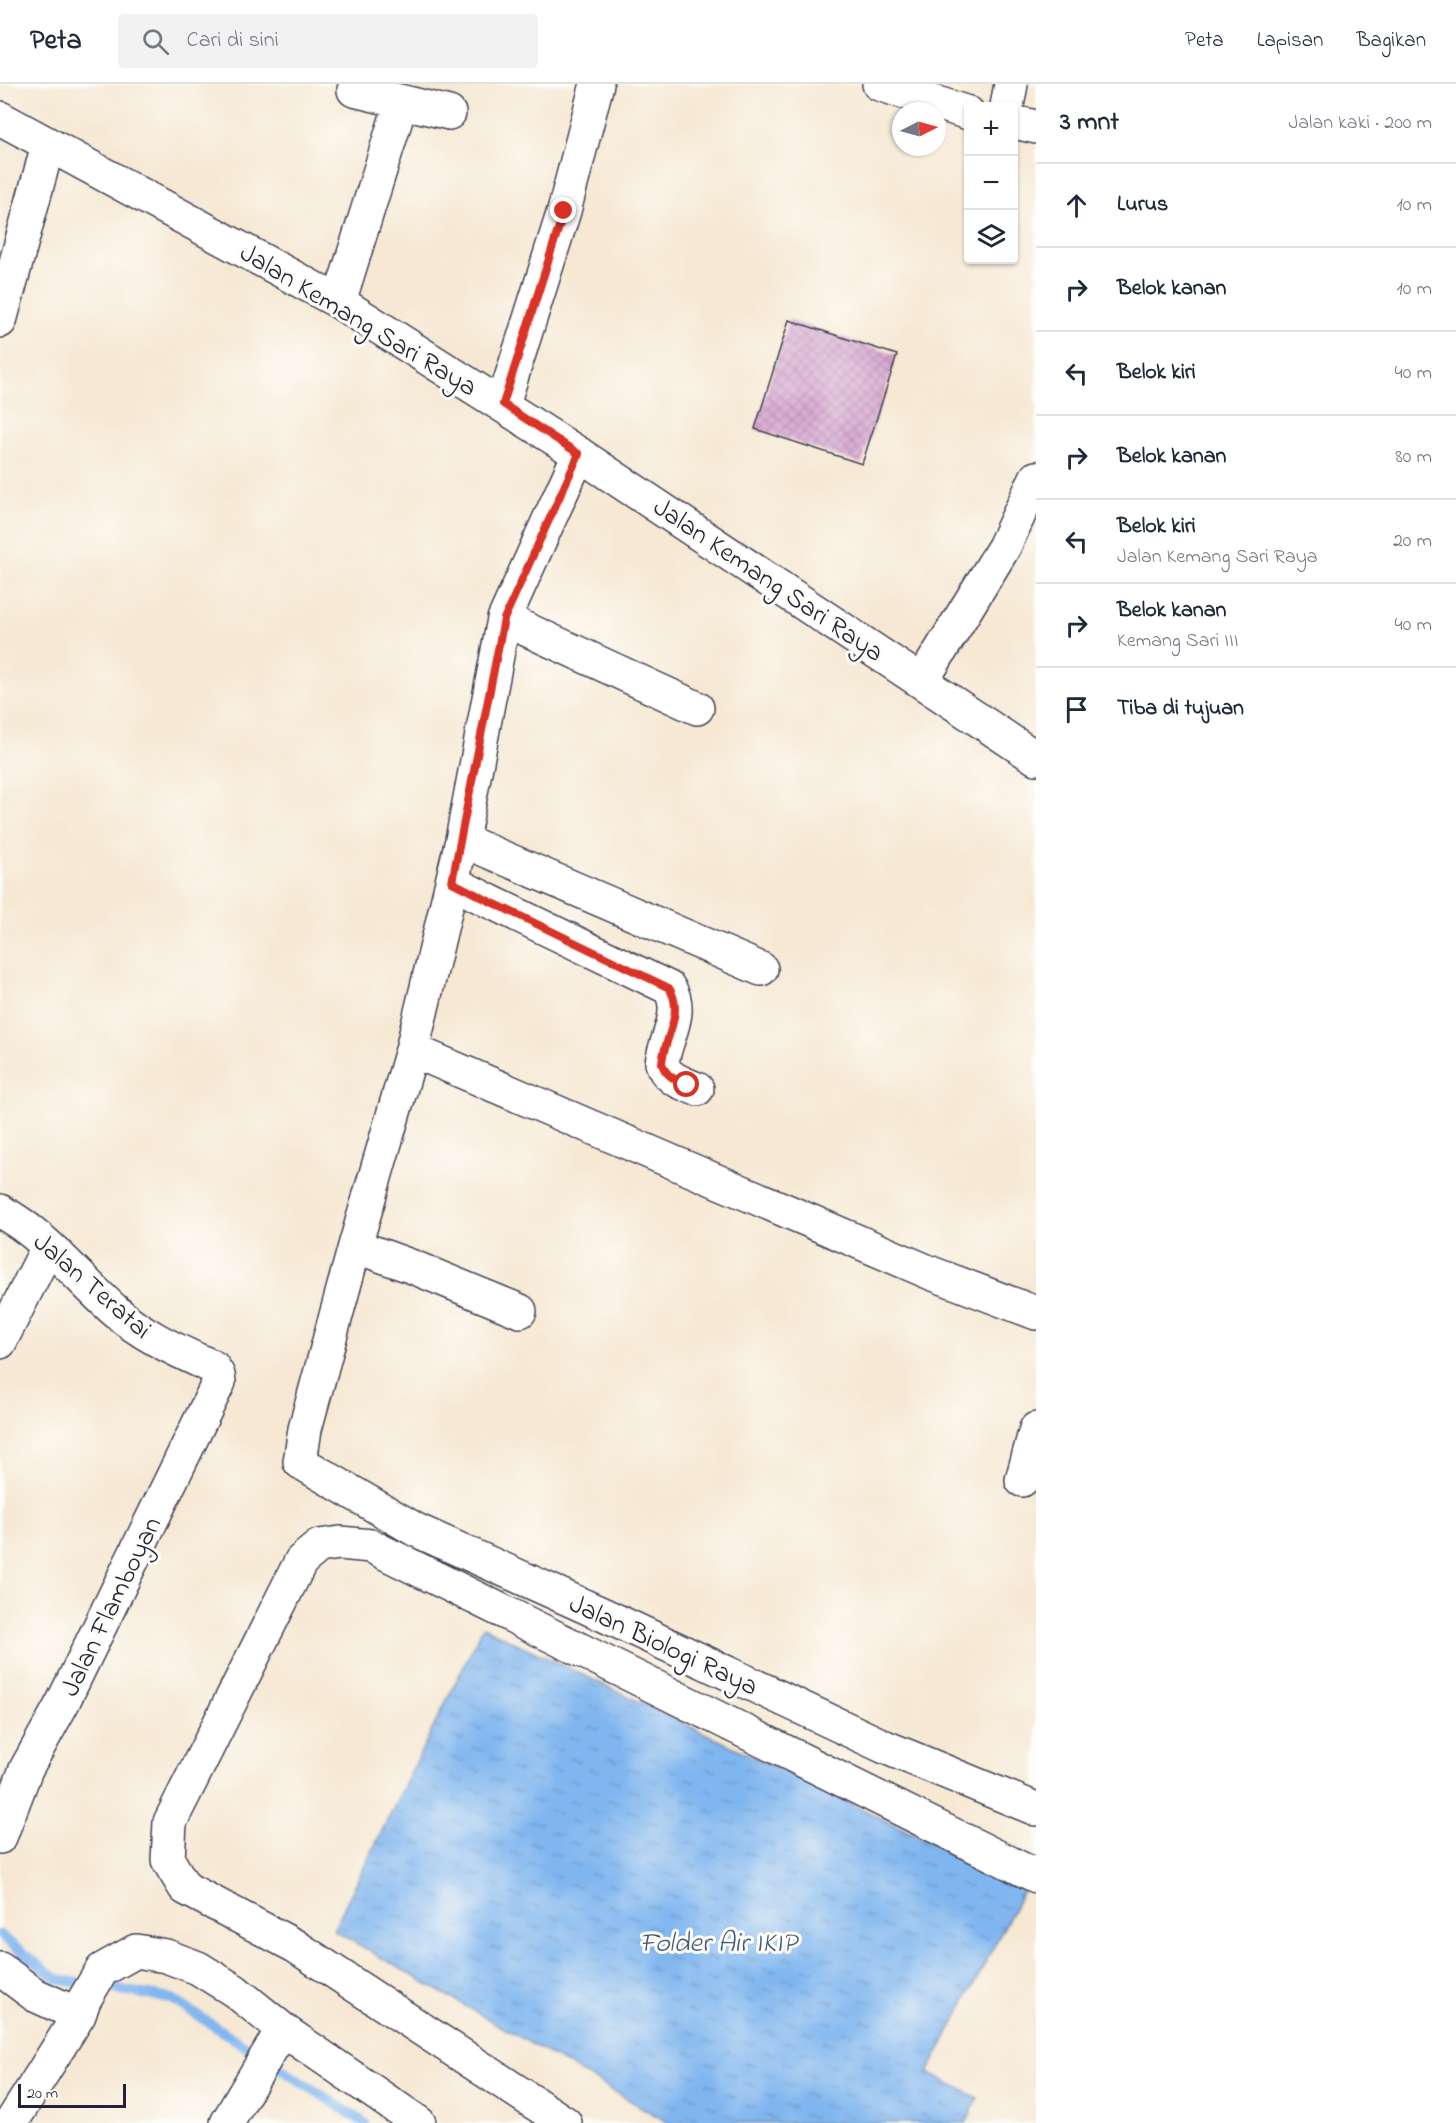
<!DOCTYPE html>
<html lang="id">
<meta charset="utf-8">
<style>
:root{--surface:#fff;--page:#f2f2f3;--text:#1f2937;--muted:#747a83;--line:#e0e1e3}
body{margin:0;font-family:"Indie Flower",sans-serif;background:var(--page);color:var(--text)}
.controls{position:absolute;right:18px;top:18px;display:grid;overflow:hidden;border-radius:6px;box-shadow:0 2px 4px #0004}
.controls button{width:54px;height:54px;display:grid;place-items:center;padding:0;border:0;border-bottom:2px solid var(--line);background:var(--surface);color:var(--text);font:30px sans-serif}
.compass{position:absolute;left:892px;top:18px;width:54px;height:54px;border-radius:50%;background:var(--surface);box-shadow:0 2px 4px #0004;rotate:84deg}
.scale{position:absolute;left:18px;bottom:15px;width:108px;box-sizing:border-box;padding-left:6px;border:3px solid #22223b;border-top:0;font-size:16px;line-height:21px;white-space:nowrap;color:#22223b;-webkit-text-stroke:4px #fdfcf7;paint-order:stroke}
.stop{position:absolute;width:18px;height:18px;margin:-14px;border:4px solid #d93025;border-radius:50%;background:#fff}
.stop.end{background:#d93025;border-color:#fff;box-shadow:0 2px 6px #0008}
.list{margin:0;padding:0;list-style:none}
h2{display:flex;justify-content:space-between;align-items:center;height:78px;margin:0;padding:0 24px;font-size:26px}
h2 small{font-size:20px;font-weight:400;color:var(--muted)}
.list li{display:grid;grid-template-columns:39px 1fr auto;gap:18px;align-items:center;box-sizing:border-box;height:84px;padding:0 24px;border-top:2px solid var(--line)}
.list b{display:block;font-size:22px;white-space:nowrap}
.list p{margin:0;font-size:20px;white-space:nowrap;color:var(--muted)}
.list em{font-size:20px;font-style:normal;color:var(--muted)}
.icon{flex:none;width:33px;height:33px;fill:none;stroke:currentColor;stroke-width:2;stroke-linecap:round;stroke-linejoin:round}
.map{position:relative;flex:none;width:1036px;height:2039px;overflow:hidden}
header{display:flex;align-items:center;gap:36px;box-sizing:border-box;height:84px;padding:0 30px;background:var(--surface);border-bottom:2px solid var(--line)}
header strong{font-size:28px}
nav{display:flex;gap:33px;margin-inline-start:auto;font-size:21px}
.search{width:420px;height:54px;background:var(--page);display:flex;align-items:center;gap:15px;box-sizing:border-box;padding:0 21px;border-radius:6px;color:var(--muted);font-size:22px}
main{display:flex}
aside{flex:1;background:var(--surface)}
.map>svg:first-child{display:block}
</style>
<header>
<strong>Peta</strong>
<div class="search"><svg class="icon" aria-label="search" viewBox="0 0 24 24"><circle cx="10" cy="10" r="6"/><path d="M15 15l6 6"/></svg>Cari di sini</div>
<nav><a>Peta</a><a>Lapisan</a><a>Bagikan</a></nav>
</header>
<main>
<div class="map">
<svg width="1036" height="2039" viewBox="0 0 1036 2039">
<defs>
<pattern id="water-ripples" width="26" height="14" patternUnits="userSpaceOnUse" patternTransform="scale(1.5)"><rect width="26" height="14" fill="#80b6ef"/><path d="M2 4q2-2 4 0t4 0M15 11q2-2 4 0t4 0" fill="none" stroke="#6894c3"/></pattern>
<pattern id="building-cross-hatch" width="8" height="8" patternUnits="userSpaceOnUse" patternTransform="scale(1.5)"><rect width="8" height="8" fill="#d6a2d0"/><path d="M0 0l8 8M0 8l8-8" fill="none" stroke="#ad84aa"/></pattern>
</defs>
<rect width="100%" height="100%" fill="#fdfcf7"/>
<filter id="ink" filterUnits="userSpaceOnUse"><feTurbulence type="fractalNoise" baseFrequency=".0167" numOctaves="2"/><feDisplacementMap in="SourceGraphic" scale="12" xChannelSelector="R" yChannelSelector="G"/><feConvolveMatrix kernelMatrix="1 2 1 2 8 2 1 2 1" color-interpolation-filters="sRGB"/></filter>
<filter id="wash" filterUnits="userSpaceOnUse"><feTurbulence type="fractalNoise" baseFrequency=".008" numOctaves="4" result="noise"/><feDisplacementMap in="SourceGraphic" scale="24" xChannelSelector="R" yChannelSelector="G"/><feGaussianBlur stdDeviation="1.35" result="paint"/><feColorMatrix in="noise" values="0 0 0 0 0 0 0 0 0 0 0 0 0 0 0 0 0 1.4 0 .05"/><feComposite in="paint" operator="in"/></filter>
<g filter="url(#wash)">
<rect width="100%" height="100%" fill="#f6e8d3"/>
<path fill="url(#water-ripples)" stroke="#516c95" stroke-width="1.5" d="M483,1543L1025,1803L928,1988L978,2014L966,2039H669L333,1846Z"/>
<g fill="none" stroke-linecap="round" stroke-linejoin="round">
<path stroke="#80b6ef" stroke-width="10" d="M0,1851L57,1895L172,1915L365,2039"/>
</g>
<g id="blocks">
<path fill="url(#building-cross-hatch)" d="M789,236L897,271L862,380L755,345Z"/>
</g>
</g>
<g filter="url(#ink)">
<use href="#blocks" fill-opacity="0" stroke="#424052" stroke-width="1.5"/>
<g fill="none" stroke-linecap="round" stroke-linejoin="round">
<defs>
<path id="minor" d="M879,0L968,29
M354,6L449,29
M1007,22L1011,0
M1014,38L1036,43
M339,218L401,19
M0,237L48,61
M503,320L564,127L597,0
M579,370L504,535L462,756L412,966L355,1162L305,1345L300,1378L416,1446L604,1531L885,1663L1036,1725
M504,535L697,624
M922,597L1004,463L1036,394
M462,756L761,885
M452,798L489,817L669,904C685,928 665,954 662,979C666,995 683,999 697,1005
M412,966L931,1189L1036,1229
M0,1127C44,1150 77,1193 114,1226C143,1252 178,1267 213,1283L218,1291L219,1298L62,1620L26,1685L0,1753
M355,1162L413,1183L520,1227
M0,1258L48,1163
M1022,1396L1036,1345
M0,1885L35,1911L79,1931
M11,2039L79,1931L84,1916L102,1886L136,1867L166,1872L198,1884L235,1907L286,1948L419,2039
M227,2039L275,1958L286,1948
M565,2039L295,1862L185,1804L168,1776L170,1738L301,1477L319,1462L340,1459L371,1462L1036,1792"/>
<path id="major" d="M0,34L339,218L579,370L1036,674"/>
</defs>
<use href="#minor" stroke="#424052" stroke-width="36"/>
<use href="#major" stroke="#424052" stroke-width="36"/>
<use href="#minor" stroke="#fff" stroke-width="33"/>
<use href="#major" stroke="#fff" stroke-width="33"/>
</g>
</g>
<g fill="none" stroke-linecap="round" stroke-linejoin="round" filter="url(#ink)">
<path stroke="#d93025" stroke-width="8" d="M564,127L503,320L579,370L504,535L452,798L489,817L669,904C685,928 664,954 662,979C665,992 676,996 687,1001"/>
</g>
<g text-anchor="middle" stroke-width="6" stroke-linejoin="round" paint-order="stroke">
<g font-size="27" fill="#22223b" stroke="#fdfcf7">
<text transform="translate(359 235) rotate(31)" y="9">Jalan Kemang Sari Raya</text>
<text transform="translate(769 495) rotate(34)" y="9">Jalan Kemang Sari Raya</text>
<text transform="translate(93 1201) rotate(41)" y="9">Jalan Teratai</text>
<text transform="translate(110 1522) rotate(-64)" y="9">Jalan Flamboyan</text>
<text transform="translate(664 1560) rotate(25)" y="9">Jalan Biologi Raya</text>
</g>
<g font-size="28" font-style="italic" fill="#43567a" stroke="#fdfcf7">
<text x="718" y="1867">Folder Air IKIP</text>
</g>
</g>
</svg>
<div class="controls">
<button>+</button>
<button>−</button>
<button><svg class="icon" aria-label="layers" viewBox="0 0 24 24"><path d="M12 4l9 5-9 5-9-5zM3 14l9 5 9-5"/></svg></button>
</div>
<svg class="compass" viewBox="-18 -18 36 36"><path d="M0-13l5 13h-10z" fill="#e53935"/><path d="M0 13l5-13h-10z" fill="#747a83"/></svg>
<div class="scale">20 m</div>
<div class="stop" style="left:687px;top:1001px"></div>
<div class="stop end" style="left:564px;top:127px"></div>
</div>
<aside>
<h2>3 mnt<small>Jalan kaki · 200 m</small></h2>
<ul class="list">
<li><svg class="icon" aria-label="ahead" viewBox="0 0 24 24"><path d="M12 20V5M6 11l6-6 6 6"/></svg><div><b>Lurus</b></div><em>10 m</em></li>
<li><svg class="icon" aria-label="right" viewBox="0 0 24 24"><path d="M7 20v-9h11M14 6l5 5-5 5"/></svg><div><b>Belok kanan</b></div><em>10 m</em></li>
<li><svg class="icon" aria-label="left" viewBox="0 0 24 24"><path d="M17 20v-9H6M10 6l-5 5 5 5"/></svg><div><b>Belok kiri</b></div><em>40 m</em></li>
<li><svg class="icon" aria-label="right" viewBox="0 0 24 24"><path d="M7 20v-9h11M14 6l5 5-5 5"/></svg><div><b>Belok kanan</b></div><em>80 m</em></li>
<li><svg class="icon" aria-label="left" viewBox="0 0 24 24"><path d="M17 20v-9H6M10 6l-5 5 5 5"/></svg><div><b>Belok kiri</b><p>Jalan Kemang Sari Raya</p></div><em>20 m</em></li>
<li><svg class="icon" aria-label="right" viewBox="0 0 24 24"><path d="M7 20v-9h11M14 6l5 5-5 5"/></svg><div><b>Belok kanan</b><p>Kemang Sari III</p></div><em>40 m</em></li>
<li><svg class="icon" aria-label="arrive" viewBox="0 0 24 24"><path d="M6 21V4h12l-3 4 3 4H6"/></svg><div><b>Tiba di tujuan</b></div></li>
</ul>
</aside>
</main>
